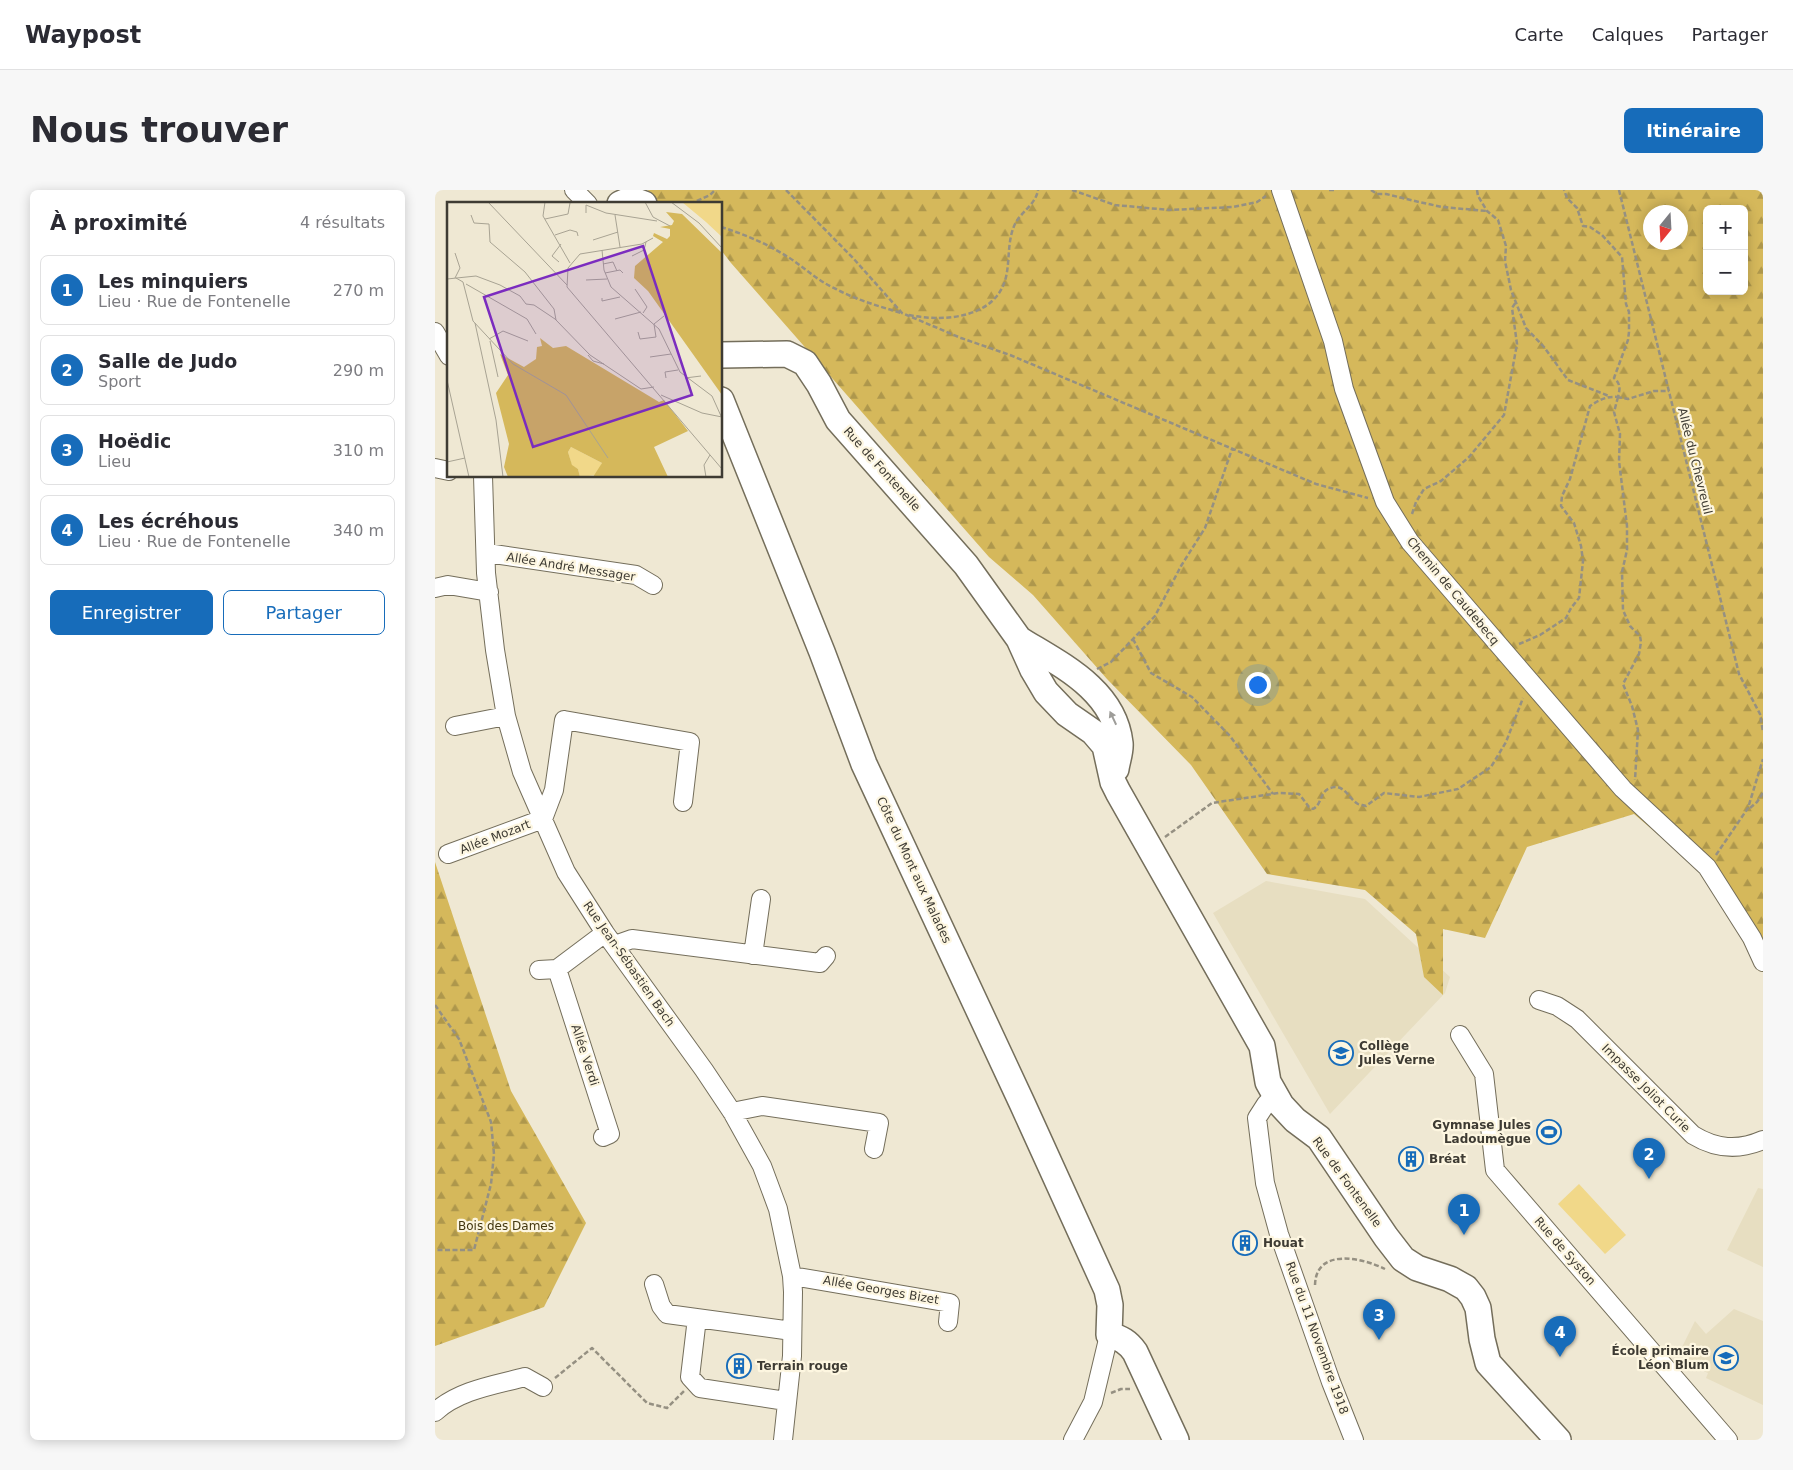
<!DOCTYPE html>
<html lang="fr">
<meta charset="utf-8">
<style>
:root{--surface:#fff;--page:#f7f7f7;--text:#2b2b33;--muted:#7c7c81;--line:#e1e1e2;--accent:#176cba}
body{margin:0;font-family:"DejaVu Sans",sans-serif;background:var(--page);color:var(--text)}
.controls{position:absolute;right:15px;top:15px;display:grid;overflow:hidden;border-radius:8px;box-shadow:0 2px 12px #0003}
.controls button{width:45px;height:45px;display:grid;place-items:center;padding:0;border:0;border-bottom:1px solid var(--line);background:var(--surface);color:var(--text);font:25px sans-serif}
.compass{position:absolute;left:1208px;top:15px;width:45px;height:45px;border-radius:50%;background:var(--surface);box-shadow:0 2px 12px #0003;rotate:198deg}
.you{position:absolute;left:822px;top:494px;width:18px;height:18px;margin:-12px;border:4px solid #fff;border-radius:50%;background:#1a73e8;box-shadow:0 0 0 8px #1a73e833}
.badge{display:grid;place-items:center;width:32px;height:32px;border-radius:50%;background:var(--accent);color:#fff;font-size:16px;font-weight:700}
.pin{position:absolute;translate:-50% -41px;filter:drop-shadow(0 1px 2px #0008)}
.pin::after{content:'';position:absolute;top:26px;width:18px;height:15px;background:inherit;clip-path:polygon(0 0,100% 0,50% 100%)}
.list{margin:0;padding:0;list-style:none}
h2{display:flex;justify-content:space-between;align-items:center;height:65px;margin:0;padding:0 20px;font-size:21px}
h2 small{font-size:16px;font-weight:400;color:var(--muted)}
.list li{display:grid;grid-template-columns:32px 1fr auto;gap:15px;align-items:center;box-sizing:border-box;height:70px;margin:0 10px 10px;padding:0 10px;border:1px solid var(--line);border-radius:8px}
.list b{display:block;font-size:19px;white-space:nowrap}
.list p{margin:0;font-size:16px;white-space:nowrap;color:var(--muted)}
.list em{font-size:16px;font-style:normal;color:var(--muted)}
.actions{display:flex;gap:10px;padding:15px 20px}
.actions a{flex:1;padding:11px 0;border:1px solid var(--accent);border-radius:8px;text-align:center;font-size:18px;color:var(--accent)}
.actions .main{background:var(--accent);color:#fff}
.map{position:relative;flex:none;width:1328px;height:1250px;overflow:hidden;border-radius:8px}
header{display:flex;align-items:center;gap:30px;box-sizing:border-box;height:70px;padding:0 25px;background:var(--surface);border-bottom:1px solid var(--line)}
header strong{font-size:24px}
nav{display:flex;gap:28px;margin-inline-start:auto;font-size:18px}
.intro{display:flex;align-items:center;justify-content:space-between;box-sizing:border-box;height:120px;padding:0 30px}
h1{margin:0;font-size:35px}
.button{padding:12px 22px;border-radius:8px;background:var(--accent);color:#fff;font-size:18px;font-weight:700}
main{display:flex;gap:30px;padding:0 30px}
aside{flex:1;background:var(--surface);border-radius:8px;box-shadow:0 2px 12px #0003}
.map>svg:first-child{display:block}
</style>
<header>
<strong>Waypost</strong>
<nav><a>Carte</a><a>Calques</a><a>Partager</a></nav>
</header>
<div class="intro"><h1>Nous trouver</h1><a class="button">Itinéraire</a></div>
<main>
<aside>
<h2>À proximité<small>4 résultats</small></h2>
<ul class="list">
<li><span class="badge">1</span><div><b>Les minquiers</b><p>Lieu · Rue de Fontenelle</p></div><em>270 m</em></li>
<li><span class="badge">2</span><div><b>Salle de Judo</b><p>Sport</p></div><em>290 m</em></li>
<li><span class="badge">3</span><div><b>Hoëdic</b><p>Lieu</p></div><em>310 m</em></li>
<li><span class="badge">4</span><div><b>Les écréhous</b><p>Lieu · Rue de Fontenelle</p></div><em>340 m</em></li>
</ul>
<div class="actions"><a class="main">Enregistrer</a><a>Partager</a></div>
</aside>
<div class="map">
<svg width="1328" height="1250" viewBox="0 0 1328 1250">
<defs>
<pattern id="forest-firs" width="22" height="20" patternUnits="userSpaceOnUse" patternTransform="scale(1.25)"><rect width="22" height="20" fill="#d5b85b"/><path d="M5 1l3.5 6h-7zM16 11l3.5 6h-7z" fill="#ae974c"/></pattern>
</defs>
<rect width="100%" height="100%" fill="#efe8d3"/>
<path fill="#e7dec1" d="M831,691L930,709L1015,787L1010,803L895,924L778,723Z
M1323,998L1328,999V1077L1292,1060Z
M1299,1119L1328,1131V1215L1271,1188L1273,1183L1251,1173L1256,1163L1246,1159L1260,1131L1271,1144Z"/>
<path fill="url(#forest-firs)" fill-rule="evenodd" d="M213,0H1328V782L1324,781L1272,686L1199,624L1092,657L1050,748L1008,739V805L989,787L981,744L930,700L832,684L756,575L672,489L598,405L554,367L296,73L286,60V14H218ZM1272,19H1309V101H1272ZM1216,22H1246V52H1216Z
M0,672L76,901L151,1033L109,1117L0,1156Z"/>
<path fill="#f1d889" d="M1144,994L1191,1045L1170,1064L1123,1014Z"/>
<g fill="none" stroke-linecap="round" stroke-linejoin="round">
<defs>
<path id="street" d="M139,0L153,14
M846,0L898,151L909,199L950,312L975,352L1188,599L1272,677L1317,748L1328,772
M0,142L14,166
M0,278L14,281
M48,286L51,383L60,460L71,526L87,582L131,682L170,743L269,880L297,922L327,976L343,1019L357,1086L358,1102L357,1166L348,1250
M52,363L201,385L218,395
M0,398L13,395L54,402
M20,536L71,526
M13,664L108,629L119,600L129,530L255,552L248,612
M180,755L197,749L385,773L391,766
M318,765L326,709
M104,780L122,779
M1104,810L1122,816L1142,829L1258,945C1281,959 1303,961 1328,950
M1025,845L1049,884L1060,980L1293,1250
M840,905L831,914L822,928L830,993L844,1044L896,1192L919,1250
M297,922L327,916L444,933L439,959
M168,947L175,944L122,779L170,743
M357,1086L515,1113L513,1132
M219,1094L226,1116L232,1124L357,1141
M262,1128L255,1187L265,1198L351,1211
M0,1222C24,1200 60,1195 90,1187L108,1197
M638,1250L658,1212L674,1145"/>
<path id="secondary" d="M185,14L196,9L209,14
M286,165L352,164L370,173L384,194L403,230L531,375L584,449L598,480L611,502L632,524L658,542L670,556L678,592L683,602L827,856L833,892L846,915L860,930L884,948L951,1047L968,1069L982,1078L1015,1089L1031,1098L1038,1107L1043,1118L1047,1149L1053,1173L1123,1250
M286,210L387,462L429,574L587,913L672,1100L675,1115L674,1145C686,1148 693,1152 700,1162L741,1250
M584,449C624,474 679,499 685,553C686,561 682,571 681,579"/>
</defs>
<use href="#street" stroke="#746e5b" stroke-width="20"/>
<use href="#secondary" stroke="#746e5b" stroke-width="28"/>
<path stroke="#959082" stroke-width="2.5" stroke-dasharray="5 2.5" stroke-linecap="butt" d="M351,0L418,68L467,123L526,148L575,165L881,294L933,308
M637,0L680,15L734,20L798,17L822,12L831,6
M894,0H899
M936,0L942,4H951L984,12L1007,17L1052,21
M1042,0L1043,6L1052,21L1063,30L1071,56L1070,71L1076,100L1091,138L1109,157L1133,190L1174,206
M1184,0L1304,484L1325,524L1328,542
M255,14L275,5L280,0
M286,37C312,45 337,56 359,71C373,81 385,92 401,99C421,110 444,116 466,123
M474,125C508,132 561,129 571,87C575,70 572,51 580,34C586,22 601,14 603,0
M1182,207L1193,209L1219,201H1234
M1183,207L1179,222L1185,244L1184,271L1192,336V360L1187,382L1188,420L1195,436L1205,446L1206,452L1204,464L1188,494L1197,516L1203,540L1200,590
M977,324L981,312L989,299L1006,291L1034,267L1069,225L1082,154L1077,118L1081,112
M698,449L716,483L757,507L795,546L838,604
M1084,454L1105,445L1131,428L1136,418L1144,408L1148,371L1146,356L1139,333L1126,316L1127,306L1135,289L1155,216C1164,210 1171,206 1183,207C1185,199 1186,194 1179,188L1193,150L1194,142V122L1191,114L1187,67L1167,45L1155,37L1148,36L1142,18L1132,8L1129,0
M662,479L676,472L720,426L746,376L770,338L797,259
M1315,618L1322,612L1328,603
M730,647L777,613L844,603L864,604L874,617L878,619C889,613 883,599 900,597C911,597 914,609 923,614C925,615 928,615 931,616L949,603L984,607L1023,599L1056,577L1071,552L1088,508
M1281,665L1313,618L1328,569
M0,815L24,849L56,932L59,964L56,994L39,1060H0
M880,1095C881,1057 928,1068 950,1079
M120,1188L157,1158L212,1213L232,1218L249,1201
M676,1203L686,1199H695"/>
<use href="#street" stroke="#fff" stroke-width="18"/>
<use href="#secondary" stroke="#fff" stroke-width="25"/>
</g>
<defs><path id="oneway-solid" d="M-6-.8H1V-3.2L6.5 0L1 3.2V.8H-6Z" transform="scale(1.25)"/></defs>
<use fill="#9e9d99" href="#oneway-solid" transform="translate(678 528) rotate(-115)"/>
<defs>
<symbol id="school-ring" viewBox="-11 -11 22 22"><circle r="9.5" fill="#fdf6e0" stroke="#176cba" stroke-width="1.5"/><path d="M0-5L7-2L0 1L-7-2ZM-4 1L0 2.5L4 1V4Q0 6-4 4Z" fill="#176cba"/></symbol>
<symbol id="stadium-ring" viewBox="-11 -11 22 22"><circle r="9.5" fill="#fdf6e0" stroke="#176cba" stroke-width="1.5"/><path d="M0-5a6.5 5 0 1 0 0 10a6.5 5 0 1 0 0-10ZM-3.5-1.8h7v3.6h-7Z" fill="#176cba"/></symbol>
<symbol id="building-ring" viewBox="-11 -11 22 22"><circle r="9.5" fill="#fdf6e0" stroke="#176cba" stroke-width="1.5"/><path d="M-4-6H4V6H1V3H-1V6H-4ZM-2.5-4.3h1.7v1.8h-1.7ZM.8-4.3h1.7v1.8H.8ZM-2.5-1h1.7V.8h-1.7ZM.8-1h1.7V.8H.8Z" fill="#176cba"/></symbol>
</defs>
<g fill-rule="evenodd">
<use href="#school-ring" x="892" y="849" width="28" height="28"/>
<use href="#stadium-ring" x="1100" y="928" width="28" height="28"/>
<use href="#building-ring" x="962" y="955" width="28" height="28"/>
<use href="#building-ring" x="796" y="1039" width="28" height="28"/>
<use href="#school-ring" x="1277" y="1154" width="28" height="28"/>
<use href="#building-ring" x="290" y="1162" width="28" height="28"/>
</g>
<g text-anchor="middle" stroke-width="4.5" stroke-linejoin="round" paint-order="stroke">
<g font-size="12" fill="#3e3b33" stroke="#fdf6e0">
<text transform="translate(1260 271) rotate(76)" y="4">Allée du Chevreuil</text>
<text transform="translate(447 279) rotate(48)" y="4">Rue de Fontenelle</text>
<text transform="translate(136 377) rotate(9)" y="4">Allée André Messager</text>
<text transform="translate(1018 401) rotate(50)" y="4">Chemin de Caudebecq</text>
<text transform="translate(60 647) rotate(-21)" y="4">Allée Mozart</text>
<text transform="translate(479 680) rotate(65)" y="4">Côte du Mont aux Malades</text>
<text transform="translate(194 774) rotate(55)" y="4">Rue Jean-Sébastien Bach</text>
<text transform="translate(150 865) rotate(72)" y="4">Allée Verdi</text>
<text transform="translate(1211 898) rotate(45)" y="4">Impasse Joliot Curie</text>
<text transform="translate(912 992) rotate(54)" y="4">Rue de Fontenelle</text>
<text transform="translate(1130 1061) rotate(49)" y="4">Rue de Syston</text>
<text transform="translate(446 1100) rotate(10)" y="4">Allée Georges Bizet</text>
<text transform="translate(882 1148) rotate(70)" y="4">Rue du 11 Novembre 1918</text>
</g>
<g font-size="12" font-weight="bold" fill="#3e3b33" stroke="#fdf6e0" text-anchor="start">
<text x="924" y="860">Collège<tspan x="924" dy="14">Jules Verne</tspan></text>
<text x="1096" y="939" text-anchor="end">Gymnase Jules<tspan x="1096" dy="14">Ladoumègue</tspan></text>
<text x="994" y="973">Bréat</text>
<text x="828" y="1057">Houat</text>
<text x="1274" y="1165" text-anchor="end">École primaire<tspan x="1274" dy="14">Léon Blum</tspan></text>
<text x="322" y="1180">Terrain rouge</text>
</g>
<g font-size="12" fill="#43370f" stroke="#fdf6e0">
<text x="71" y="1040">Bois des Dames</text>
</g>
</g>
<g transform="translate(12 12)">
<rect width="275" height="275" fill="#efe8d3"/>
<path d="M235,0H275V35L259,20ZM124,245L155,261L150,273L133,275L131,267L125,264L121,250Z" fill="#f1d889"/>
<path d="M219,10L235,12L275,51V193L201,89L187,76L188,64L216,40L206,34L207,31L220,37L223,34V27L213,25L225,23L227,19ZM93,136L106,146L119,144L212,200L217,198L241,229L207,245L221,275H146L155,261L124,245L121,250L125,263L131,267L133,275H61L57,265L62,242L49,191L61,173L53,152L77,165L89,157L90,145L95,144Z" fill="#d5b85b"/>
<path fill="none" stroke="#a8a393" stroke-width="1" d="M41,0L120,83M98,0L96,14L123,61M198,0L206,15L223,24M224,0L252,21L275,46M139,11V3L159,11L210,19M24,13L27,21L42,22L43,40L78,70L107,107L109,118M168,13L173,45M98,17L121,12L123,1M108,33L123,28L130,30L131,34M206,36L195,42L133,52L121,66L120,85L275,267M146,38L171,30M155,48L157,68L164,85L212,127L233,170L265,194L274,214M185,54L197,48L199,40M112,60L105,54L114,42M156,62L166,60L170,69M158,71L173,68L176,71M8,76L13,66L8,51M9,76L16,80L26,119L66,162L119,193L161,256M0,77L29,74L53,83L73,94L79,102L87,103L108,117L143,153L194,187L207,185M139,78L160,77M19,82L80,117L89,132M188,87L200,105L196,111M155,96V99L173,95M168,117L194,110M28,121L49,218L56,275M191,130L193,137L209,135L207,122L217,114M42,137L56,129L81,139M43,139L51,175M141,153L146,159L157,162M203,155L224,152M219,176L218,170L231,168M238,176L254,174M0,178L22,275M214,193L255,211L275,215M0,260L18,256M259,275L257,263L263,253"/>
<path fill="#7b2cbf" fill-opacity="0.15" stroke="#7b2cbf" stroke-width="2.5" d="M196,44L245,193L86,245L37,95Z"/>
<rect width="275" height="275" fill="none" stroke="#3e3b33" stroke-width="2.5"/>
</g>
</svg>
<div class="controls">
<button>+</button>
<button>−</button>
</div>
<svg class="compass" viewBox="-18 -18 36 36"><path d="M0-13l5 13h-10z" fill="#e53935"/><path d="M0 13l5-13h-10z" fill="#7c7c81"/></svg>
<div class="you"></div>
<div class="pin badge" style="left:1029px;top:1045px">1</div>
<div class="pin badge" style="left:1214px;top:989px">2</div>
<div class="pin badge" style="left:944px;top:1150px">3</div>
<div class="pin badge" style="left:1125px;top:1167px">4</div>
</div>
</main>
